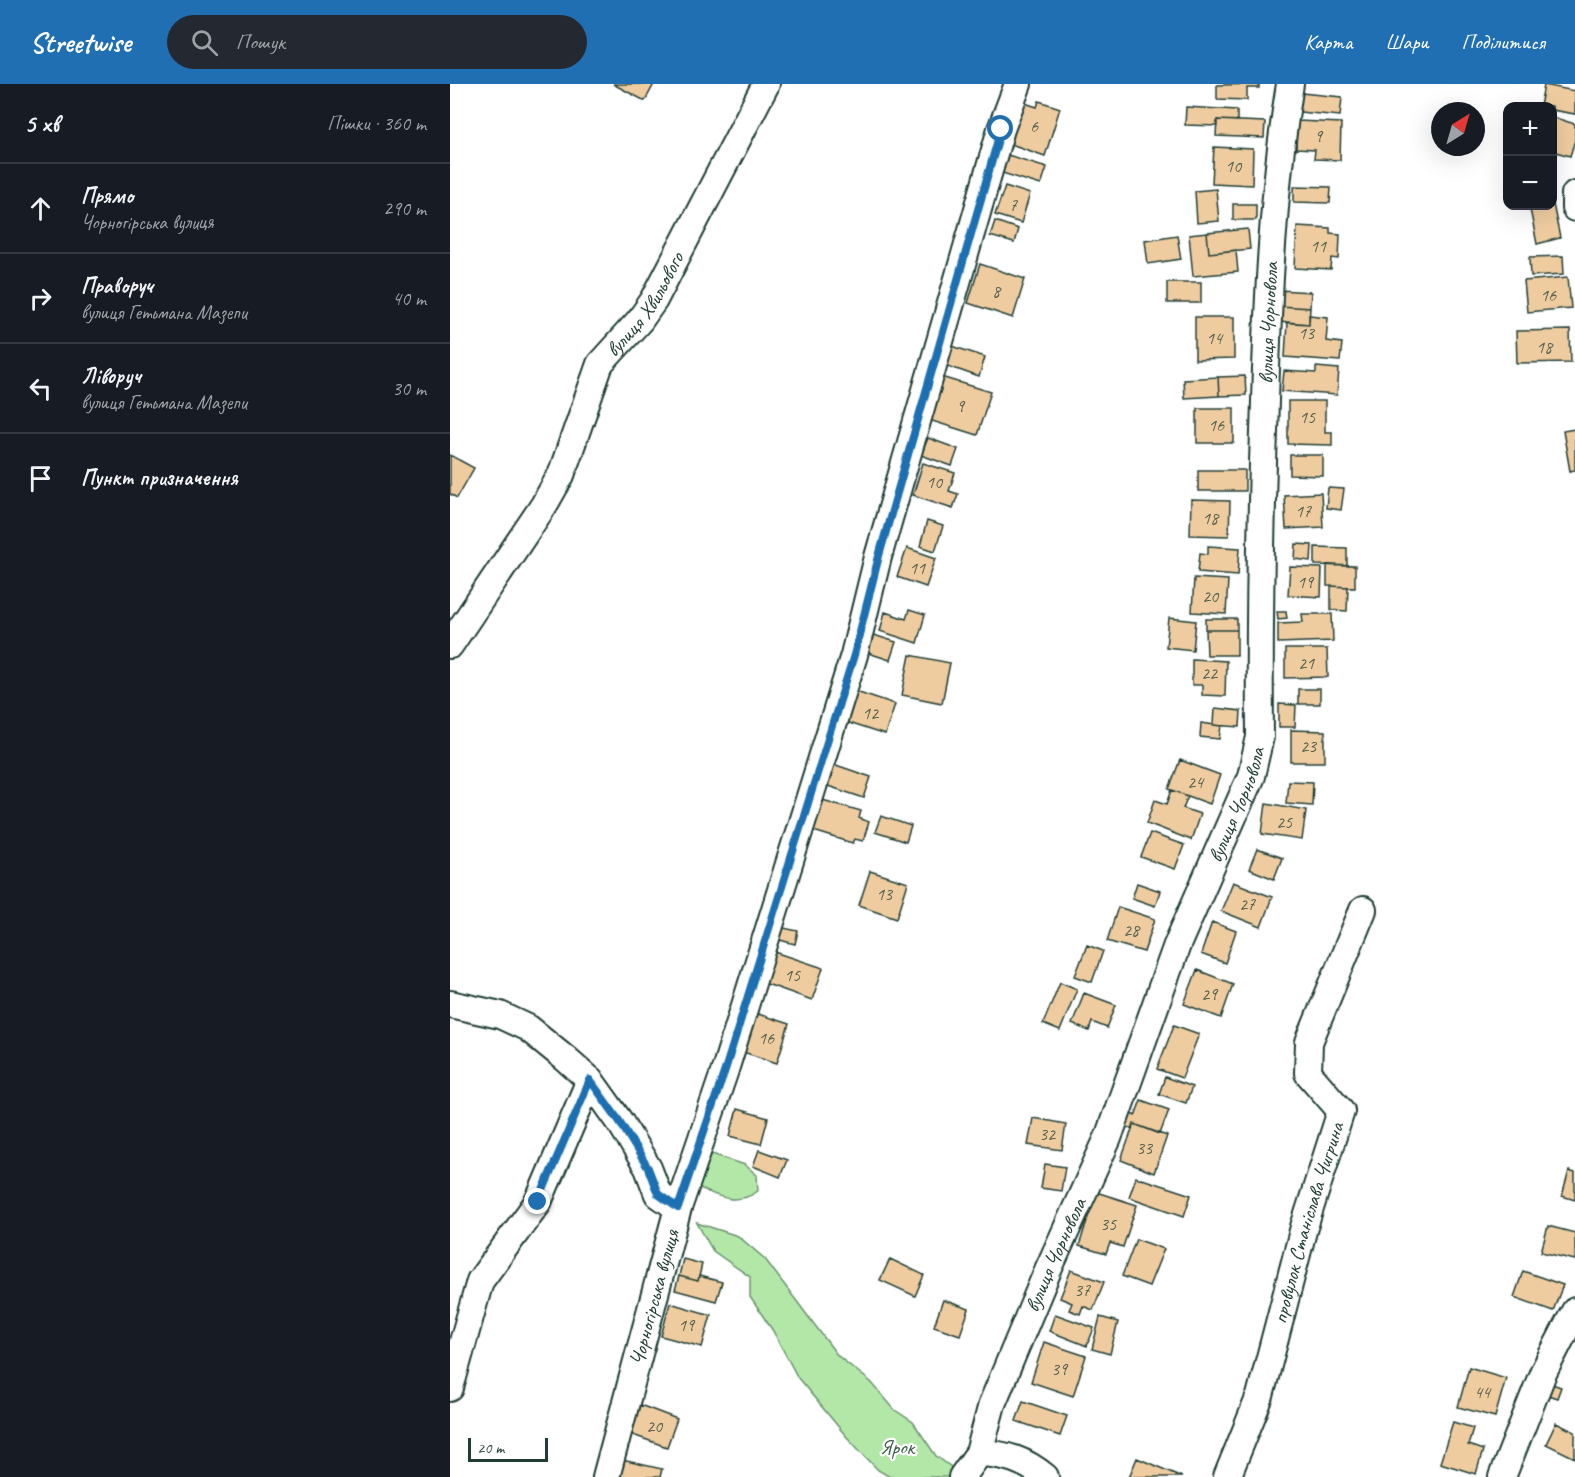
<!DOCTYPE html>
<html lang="uk">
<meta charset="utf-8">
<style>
:root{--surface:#171b24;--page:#242831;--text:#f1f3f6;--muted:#9ea1a6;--line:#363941;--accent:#1f6fb2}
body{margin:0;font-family:Caveat,sans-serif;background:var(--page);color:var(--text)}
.controls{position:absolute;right:18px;top:18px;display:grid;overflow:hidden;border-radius:12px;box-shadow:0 6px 24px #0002}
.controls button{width:54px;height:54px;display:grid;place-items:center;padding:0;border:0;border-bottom:2px solid var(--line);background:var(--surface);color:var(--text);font:30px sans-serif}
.compass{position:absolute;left:981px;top:18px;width:54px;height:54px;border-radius:50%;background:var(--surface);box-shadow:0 6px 24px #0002;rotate:37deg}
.scale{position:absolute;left:18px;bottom:15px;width:80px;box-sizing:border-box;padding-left:6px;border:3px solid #1f3d34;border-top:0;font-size:16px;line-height:21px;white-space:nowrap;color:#1f3d34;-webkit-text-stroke:4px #fff;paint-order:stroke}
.stop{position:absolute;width:18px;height:18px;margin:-14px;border:4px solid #1f6fb2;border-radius:50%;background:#fff}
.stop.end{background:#1f6fb2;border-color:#fff;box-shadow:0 2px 6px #0008}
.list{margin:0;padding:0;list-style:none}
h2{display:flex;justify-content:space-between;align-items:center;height:78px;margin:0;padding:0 24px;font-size:26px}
h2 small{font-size:20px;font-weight:400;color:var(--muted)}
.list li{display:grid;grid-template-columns:39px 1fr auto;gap:18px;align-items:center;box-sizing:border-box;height:90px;padding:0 24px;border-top:2px solid var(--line)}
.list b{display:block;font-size:22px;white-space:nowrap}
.list p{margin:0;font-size:20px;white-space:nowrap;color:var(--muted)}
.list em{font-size:20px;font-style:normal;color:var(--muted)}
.icon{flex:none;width:33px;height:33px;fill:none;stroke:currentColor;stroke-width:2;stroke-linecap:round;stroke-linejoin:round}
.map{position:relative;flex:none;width:1125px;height:1393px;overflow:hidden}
header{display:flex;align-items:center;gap:36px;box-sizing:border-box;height:84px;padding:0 30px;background:var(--accent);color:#fff}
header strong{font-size:28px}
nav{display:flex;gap:33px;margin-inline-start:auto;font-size:21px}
.search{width:420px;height:54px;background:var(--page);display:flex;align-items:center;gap:15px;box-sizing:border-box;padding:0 21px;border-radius:33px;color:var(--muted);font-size:22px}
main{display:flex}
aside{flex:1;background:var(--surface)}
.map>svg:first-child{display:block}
</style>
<header>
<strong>Streetwise</strong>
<div class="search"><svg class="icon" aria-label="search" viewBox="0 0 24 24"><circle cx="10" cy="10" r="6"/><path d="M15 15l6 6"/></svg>Пошук</div>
<nav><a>Карта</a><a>Шари</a><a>Поділитися</a></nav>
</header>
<main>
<aside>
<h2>5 хв<small>Пішки · 360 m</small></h2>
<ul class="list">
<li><svg class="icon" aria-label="ahead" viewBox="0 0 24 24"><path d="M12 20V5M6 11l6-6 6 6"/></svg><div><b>Прямо</b><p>Чорногірська вулиця</p></div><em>290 m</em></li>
<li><svg class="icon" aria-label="right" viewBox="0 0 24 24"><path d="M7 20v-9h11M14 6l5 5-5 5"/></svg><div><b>Праворуч</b><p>вулиця Гетьмана Мазепи</p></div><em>40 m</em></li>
<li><svg class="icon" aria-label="left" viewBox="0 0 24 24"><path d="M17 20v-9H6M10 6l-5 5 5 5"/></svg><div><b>Ліворуч</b><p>вулиця Гетьмана Мазепи</p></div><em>30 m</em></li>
<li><svg class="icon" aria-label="arrive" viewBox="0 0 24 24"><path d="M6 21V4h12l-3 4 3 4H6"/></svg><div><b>Пункт призначення</b></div></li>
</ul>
</aside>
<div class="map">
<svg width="1125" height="1393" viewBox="0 0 1125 1393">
<rect width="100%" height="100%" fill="#fff"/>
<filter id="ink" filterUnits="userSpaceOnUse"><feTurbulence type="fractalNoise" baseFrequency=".0167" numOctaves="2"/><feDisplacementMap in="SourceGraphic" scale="12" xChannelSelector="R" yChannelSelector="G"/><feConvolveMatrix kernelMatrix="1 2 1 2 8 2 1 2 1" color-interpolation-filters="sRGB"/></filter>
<g filter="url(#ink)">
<path fill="#b3e7a8" stroke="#69926e" stroke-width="1.5" d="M262,1070L295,1081L307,1091L308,1107C285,1124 263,1110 240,1100Z
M247,1139L288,1152L315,1175L388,1272L421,1298L445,1326L463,1338L486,1372L515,1393H440L428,1386L396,1352L348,1294L323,1247L300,1213V1193L263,1167Z"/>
<path fill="#efcca0" stroke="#1f3d34" stroke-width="1.5" d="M163,0H204L195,17Z
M809,0V4H797V16L767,15V1Z
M1094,1L1125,7V30L1102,26V22H1090Z
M851,9L892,13L890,32L850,28Z
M589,17L610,24L595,72L558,59L572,18L587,23Z
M736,23L787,26V37L767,36V42L735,41Z
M1102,33L1125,40V56L1120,72L1102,67Z
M767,36L815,38L814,54L766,52Z
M847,37L891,39L890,76L864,75L865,66L846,65Z
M764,63L803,65L802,101L762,99Z
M551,69L597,83L591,101L546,87Z
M555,102L580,110L571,139L545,131Z
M844,102L881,103L880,119L844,118Z
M766,105L769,137L747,139L745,107Z
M783,120H806V136H783Z
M1103,120L1110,154L1087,160L1080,125Z
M545,137L568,145L564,159L540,152Z
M847,142L880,144V149L890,150L889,175L882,174L881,186L845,184Z
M798,145L800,165L759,169L757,149Z
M757,149L759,169L786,166L788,188L743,192L739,151Z
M727,151L731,175L698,180L695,156Z
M1113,172L1114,190L1081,192L1080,173Z
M530,180L575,195L563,234L518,219Z
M1118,193L1121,224L1077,228L1074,197Z
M717,198H751V219H717Z
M829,206L861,208L860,224L828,222Z
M828,222L860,224L859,240L827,238Z
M859,231L878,233L876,257L892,259L890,277L835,273L837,238L859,240Z
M745,233H784V275L745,276Z
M1120,246L1121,278L1067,279L1066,247Z
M502,262L535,273L529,293L495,281Z
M866,283L889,285L887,311L832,307L834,287L866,289Z
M795,292L796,311L769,312L768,293Z
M492,293L541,308L527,351L479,336Z
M768,293L769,312L734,314L733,295Z
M838,317H875V348H882V361L838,360Z
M747,324H784V359H747Z
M1125,345V386L1120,387L1113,347Z
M478,354L508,365L502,382L471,371Z
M0,371L24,384L7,414L0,410Z
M840,371H873V392L840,391Z
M473,379L505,389L499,407L508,410L503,424L463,411Z
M748,386H795V407H748Z
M878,404L894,405L891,426L876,424Z
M871,409L873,443L836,445L834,411Z
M741,416L780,417L779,452L740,451Z
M477,437L493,442L485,467L470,462Z
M846,460L862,461L861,477L845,475Z
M758,462L790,464L788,491L748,488L750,469L758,470Z
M865,463L897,464V482L865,481Z
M457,464L486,474L476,503L447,493Z
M877,481L905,482V503L877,502Z
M840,483L872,484L871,513L838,511Z
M744,494L778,496L776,530L742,528Z
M881,502L898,503L897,527L881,526Z
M459,526L475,531L467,559L430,547L435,528L456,535Z
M827,527H836L837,534L828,535Z
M852,530H882L883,557L828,559V539L853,538Z
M719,534L746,537L743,566L716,563Z
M756,535H787V546H756Z
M756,546H787V571H757Z
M417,549L446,558L440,576L412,567Z
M835,565H877L878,593L835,594Z
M460,571L500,579L492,619L452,611Z
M742,575L776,577L775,612L752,611V601H742Z
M848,605H870V620H848Z
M406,607L445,620L435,651L395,638Z
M829,620L846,621L845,643H829Z
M765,624L791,627L790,643L764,641Z
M751,639L772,642L770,655L750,653Z
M841,646L875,647V678H841Z
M730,676L770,691L760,720L719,705Z
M383,680L421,693L414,714L375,701Z
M838,697L863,698L862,721L836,719Z
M722,706L738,712L733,724L750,730L741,756L697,739L705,716L717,720Z
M369,715L411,727L409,734L419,738L413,757L405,755L403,759L360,746Z
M816,719L856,726L852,756L812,750Z
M431,732L461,742L456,758L425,748Z
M700,749L734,761L725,785L691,773Z
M807,765L832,774L824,795L799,785Z
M420,787L458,799L447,834L409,821Z
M783,798L822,813L811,843L771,827Z
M687,799L710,807L705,822L682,814Z
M668,823L705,835L694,868L657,857Z
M762,838L786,847L775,879L751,870Z
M329,843L348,847L345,860L326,855Z
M637,861L653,867L642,898L625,892Z
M322,867L373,884L362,916L311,898Z
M747,886L783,900L771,934L734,920Z
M610,898L627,905L610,947L593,940Z
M634,909L666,921L657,944L642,938L639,947L622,940Z
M305,929L339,940L327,979L293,968Z
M724,941L749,950L732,994L707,985Z
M715,993L742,1003L736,1019L709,1010Z
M691,1016L719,1026L710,1050L684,1040L682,1045L675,1042L680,1029L685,1032Z
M287,1025L318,1034L311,1060L280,1052Z
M583,1034L616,1040L612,1066L578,1061Z
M684,1040L717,1052L704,1089L671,1076Z
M309,1066L337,1076L330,1093L303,1082Z
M595,1080L615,1083L611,1107L591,1104Z
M1119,1087L1125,1089V1116L1112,1112Z
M686,1093L741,1111L734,1132L679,1113Z
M646,1108L687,1121L673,1163L660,1159L656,1170L629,1162Z
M1098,1142L1125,1149V1176L1091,1168Z
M686,1155L714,1165L699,1202L672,1192Z
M233,1175L252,1180L248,1197L229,1192Z
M440,1175L474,1191L465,1212L430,1196Z
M621,1186L654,1198L643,1226L633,1222L630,1230L619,1226L622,1219L610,1214Z
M1073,1187L1113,1201L1103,1227L1064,1213Z
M229,1192L248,1197L249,1192L272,1198L266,1217L225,1206Z
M493,1216L519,1225L510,1251L484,1242Z
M220,1219L261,1231L252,1263L211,1252Z
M605,1230L644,1244L637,1262L599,1247Z
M650,1233L668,1238L660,1270L642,1265Z
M594,1258L636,1272L623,1312L581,1298Z
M1019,1283L1056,1294L1045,1333L1008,1323Z
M1102,1300L1111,1303L1107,1314L1098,1311Z
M573,1317L617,1332L610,1352L566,1337Z
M190,1321L227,1335L217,1363L180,1350Z
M1003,1338L1023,1344L1018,1361L1033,1366L1026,1390L990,1379Z
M1106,1339L1125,1348V1374L1096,1360Z
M687,1374L732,1393H679Z
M172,1376L212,1385L210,1393H168Z"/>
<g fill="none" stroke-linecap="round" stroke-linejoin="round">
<defs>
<g id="minor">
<path d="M1125,110V124"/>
<path id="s1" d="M0,561L94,421L111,391L150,280L190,236L204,216L316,0"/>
<path d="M0,920L50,931L78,944L115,974L140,996L170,1038L198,1084L208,1110L228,1124"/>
<path d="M0,1304L30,1197L88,1118L140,996"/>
<path d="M529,1369C555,1370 575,1376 595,1393"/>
<path id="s2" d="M156,1393L228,1124L275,986L404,571L428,473L551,45L568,0"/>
<path id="s3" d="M512,1393L529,1369L542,1320L598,1186L658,1054L727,861L801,692L810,653C809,541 811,429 815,317C818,211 823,105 840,0"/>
<path id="s4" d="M777,1393L810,1312L854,1143L891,1027L858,989L859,958L913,826"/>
<path d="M1052,1393L1093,1289L1125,1227"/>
</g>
</defs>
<use href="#minor" stroke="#1f3d34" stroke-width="30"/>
<use href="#minor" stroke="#fff" stroke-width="26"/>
</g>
</g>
<g fill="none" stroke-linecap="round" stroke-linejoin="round" filter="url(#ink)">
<path stroke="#1f6fb2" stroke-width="8" d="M88,1118L140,996L170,1038L198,1084L208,1110L228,1124L275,986L404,571L429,472L551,45"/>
</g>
<g text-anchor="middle" stroke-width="4.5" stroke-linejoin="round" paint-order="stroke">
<g font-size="18" fill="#53614f">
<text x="584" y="48">6</text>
<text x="868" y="58">9</text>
<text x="783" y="88">10</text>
<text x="563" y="127">7</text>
<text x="868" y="168">11</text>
<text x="546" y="213">8</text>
<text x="1098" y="217">16</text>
<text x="856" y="255">13</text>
<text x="764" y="260">14</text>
<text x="1094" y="269">18</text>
<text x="510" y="328">9</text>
<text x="857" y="339">15</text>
<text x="766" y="347">16</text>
<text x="484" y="404">10</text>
<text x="853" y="433">17</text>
<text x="760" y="440">18</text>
<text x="467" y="490">11</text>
<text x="855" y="504">19</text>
<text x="760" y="518">20</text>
<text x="856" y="585">21</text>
<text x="759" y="595">22</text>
<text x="420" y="635">12</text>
<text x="858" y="668">23</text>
<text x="745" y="704">24</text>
<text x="834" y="744">25</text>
<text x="434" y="816">13</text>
<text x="797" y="826">27</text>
<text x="681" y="852">28</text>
<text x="342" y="897">15</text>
<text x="759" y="916">29</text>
<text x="316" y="960">16</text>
<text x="597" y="1056">32</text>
<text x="694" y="1070">33</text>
<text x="658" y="1146">35</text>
<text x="632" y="1212">37</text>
<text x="236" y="1247">19</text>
<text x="609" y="1291">39</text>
<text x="1032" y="1314">44</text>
<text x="204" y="1348">20</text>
</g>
<g font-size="21" fill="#1f3d34" stroke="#fff">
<text dy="7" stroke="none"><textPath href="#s1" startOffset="396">вулиця Хвильового</textPath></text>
<text dy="7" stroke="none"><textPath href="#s3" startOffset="1214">вулиця Чорновола</textPath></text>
<text dy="7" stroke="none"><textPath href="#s3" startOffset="728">вулиця Чорновола</textPath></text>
<text dy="7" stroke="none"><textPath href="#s4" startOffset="267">провулок Станіслава Чигрина</textPath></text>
<text dy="7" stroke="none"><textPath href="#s3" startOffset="242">вулиця Чорновола</textPath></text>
<text dy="7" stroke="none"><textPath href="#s2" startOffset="186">Чорногірська вулиця</textPath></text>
</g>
<g font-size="21" fill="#3d5f4b" stroke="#fff">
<text x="447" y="1370">Ярок</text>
</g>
</g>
</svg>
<div class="controls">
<button>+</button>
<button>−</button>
</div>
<svg class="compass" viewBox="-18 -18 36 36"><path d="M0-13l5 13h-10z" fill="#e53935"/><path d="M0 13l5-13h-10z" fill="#9ea1a6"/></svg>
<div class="scale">20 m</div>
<div class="stop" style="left:551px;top:45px"></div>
<div class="stop end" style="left:88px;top:1118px"></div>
</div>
</main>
